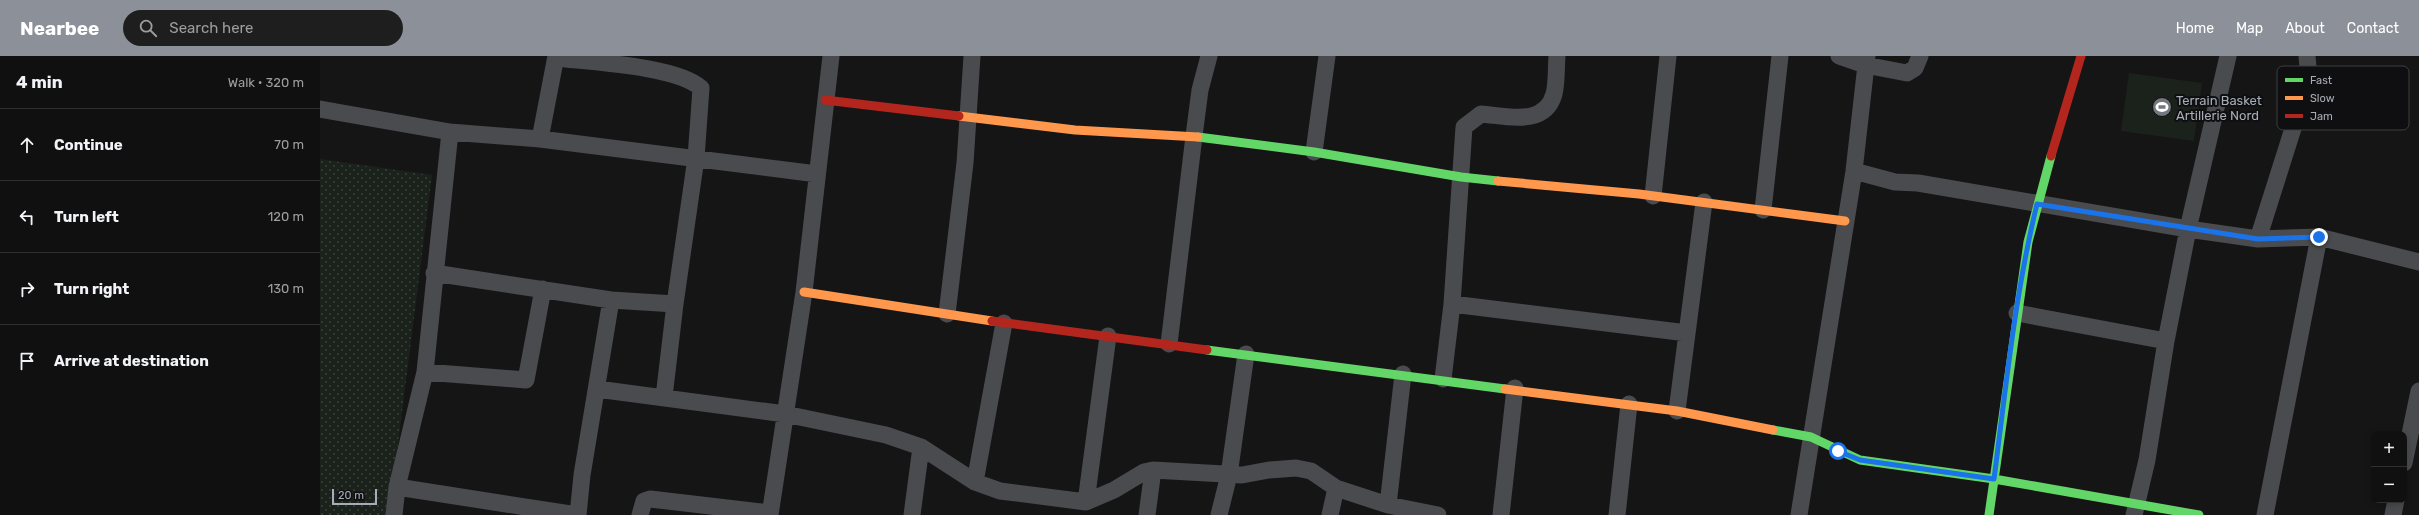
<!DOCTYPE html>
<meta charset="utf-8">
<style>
:root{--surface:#101010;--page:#1e1e1e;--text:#f1f3f6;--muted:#9c9d9f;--line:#303030;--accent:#8c9099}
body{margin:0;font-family:Rubik,sans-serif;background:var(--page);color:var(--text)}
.controls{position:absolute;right:12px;bottom:12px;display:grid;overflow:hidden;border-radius:8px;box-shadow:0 2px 6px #0003}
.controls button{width:36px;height:36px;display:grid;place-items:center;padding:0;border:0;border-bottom:1px solid var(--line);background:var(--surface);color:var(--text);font:20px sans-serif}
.scale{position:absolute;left:12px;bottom:10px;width:45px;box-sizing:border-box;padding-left:4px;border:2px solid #a6adb6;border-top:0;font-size:11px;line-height:14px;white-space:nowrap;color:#a6adb6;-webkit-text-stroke:3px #0f0f11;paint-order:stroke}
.stop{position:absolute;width:12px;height:12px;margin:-9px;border:3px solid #1a73e8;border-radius:50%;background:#fff}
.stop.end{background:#1a73e8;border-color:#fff;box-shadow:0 1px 4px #0008}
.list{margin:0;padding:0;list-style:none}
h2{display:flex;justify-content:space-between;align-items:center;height:52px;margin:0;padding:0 16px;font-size:17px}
h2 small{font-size:13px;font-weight:400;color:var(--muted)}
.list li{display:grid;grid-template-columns:26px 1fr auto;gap:12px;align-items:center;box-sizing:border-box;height:72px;padding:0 16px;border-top:1px solid var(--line)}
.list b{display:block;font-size:15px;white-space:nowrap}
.list em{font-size:13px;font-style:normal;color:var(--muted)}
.icon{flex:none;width:22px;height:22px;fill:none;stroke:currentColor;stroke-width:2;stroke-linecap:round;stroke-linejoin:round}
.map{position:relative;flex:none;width:2099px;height:459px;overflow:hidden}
header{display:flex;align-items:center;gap:24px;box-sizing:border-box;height:56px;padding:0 20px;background:var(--accent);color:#fff}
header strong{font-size:19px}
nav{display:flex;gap:22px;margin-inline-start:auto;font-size:14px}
.search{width:280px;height:36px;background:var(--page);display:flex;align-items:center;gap:10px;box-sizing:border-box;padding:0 14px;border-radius:22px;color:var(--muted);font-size:15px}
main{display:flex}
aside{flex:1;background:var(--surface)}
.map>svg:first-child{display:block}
</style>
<header>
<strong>Nearbee</strong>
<div class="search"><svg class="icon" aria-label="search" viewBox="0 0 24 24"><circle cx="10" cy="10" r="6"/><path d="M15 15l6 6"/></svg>Search here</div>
<nav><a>Home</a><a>Map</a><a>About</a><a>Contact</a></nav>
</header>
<main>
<aside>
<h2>4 min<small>Walk · 320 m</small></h2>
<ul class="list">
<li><svg class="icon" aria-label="ahead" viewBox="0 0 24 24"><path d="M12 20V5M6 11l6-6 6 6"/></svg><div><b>Continue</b></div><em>70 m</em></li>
<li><svg class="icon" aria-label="left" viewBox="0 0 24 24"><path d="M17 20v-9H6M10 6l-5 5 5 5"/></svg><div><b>Turn left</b></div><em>120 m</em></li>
<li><svg class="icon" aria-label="right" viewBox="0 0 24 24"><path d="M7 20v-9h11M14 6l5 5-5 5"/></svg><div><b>Turn right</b></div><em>130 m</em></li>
<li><svg class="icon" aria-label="arrive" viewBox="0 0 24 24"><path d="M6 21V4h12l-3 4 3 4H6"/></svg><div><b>Arrive at destination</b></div></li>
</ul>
</aside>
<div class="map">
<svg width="2099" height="459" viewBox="0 0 2099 459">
<defs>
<pattern id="park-dots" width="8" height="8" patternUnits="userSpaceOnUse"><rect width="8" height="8" fill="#1b221b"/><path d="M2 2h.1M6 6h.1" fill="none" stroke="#393f3a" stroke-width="1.8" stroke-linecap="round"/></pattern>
</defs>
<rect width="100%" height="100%" fill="#151515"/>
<path fill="url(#park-dots)" d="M0,103L112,119L69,459H0Z"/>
<path fill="#1b221b" d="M1809,17L1882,27L1874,85L1801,75Z"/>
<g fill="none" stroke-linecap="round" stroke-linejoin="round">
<path stroke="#494b4e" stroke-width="17" d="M1519,0L1545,9L1587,17L1595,12L1600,0
M236,2C271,6 357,10 381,32L376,102L355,248L344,341
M0,53L130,76L220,83L497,118
M220,83L236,0
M994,96L1007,0
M1534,115L1575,126L1598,127L1868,173L1938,183L1999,181L2099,206
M1333,140L1348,0
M1443,154L1460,0
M1938,183L1989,22L1987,0
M114,217L291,244L355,248
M1132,248L1367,277
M1697,257L1846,285
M627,258L645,107L652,0
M849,288L874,80L880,34L889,0
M105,316L206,324L223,233
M1123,323L1132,248L1144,71L1161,58C1187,60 1225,71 1234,38C1237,26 1236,12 1237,0
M277,333L465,358L566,379L601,391L655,426L680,435L766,446L794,434L824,416L833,414L922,419L949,414L976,412L991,415L1016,432L1068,449L1118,459
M1357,355L1384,146
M2084,407L2099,335
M655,426L684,267
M77,431L257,459
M766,446L788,280
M1068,449L1083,318
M74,459L77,431L105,316L130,76
M258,459L262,419L291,244
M320,459L324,445L330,443L450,457
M450,459L484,236L511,0
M592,459L601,391
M827,459L833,414
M899,459L909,419L926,298
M1010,459L1016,432
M1181,459L1195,332
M1297,459L1309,348
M1479,459L1534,115L1547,0
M1814,459L1827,404L1846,285L1868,173L1908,0
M1945,459L1999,181
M2073,459L2076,444"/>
<path stroke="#63d668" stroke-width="9" d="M878,81L994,96L1141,121L1178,125
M887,294L1185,333
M1453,374L1491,381L1540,404L1674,423L1879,459
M1669,459L1708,186L1731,100"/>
<path stroke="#ff974d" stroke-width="9" d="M639,60L755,74L878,81
M1178,125L1319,138L1525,165
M484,236L672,265
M1185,333L1357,355L1453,374"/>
<path stroke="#b3261e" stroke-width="9" d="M505,44L639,60
M1731,100L1761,0
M672,265L887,294"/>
</g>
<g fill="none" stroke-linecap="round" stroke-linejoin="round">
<path stroke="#1a73e8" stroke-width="5" d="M1518,395L1540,404L1674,423C1686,331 1695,238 1717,148L1938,183L1999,181"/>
</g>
<defs>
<symbol id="stadium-disc" viewBox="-11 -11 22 22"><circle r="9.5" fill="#73787e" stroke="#0f0f11"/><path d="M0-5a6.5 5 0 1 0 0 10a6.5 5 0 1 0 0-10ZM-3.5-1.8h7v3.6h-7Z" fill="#fff"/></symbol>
</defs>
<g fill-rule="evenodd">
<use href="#stadium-disc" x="1831" y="40" width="22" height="22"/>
</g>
<g text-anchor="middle" stroke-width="4" stroke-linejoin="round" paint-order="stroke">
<g font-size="13" fill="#a6adb6" stroke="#0f0f11" text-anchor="start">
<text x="1856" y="49">Terrain Basket<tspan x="1856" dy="15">Artillerie Nord</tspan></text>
</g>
</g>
<rect x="1957" y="10" width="132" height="64" rx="6" fill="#0f0f11" stroke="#3c3e43" stroke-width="1"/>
<rect x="1965" y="22" width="18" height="4" fill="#63d668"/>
<rect x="1965" y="40" width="18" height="4" fill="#ff974d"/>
<rect x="1965" y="58" width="18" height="4" fill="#b3261e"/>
<g font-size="11" fill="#a6adb6">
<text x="1990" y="28">Fast</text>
<text x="1990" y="46">Slow</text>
<text x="1990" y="64">Jam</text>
</g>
</svg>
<div class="controls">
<button>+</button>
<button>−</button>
</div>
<div class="scale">20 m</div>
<div class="stop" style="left:1518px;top:395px"></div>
<div class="stop end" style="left:1999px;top:181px"></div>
</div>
</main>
